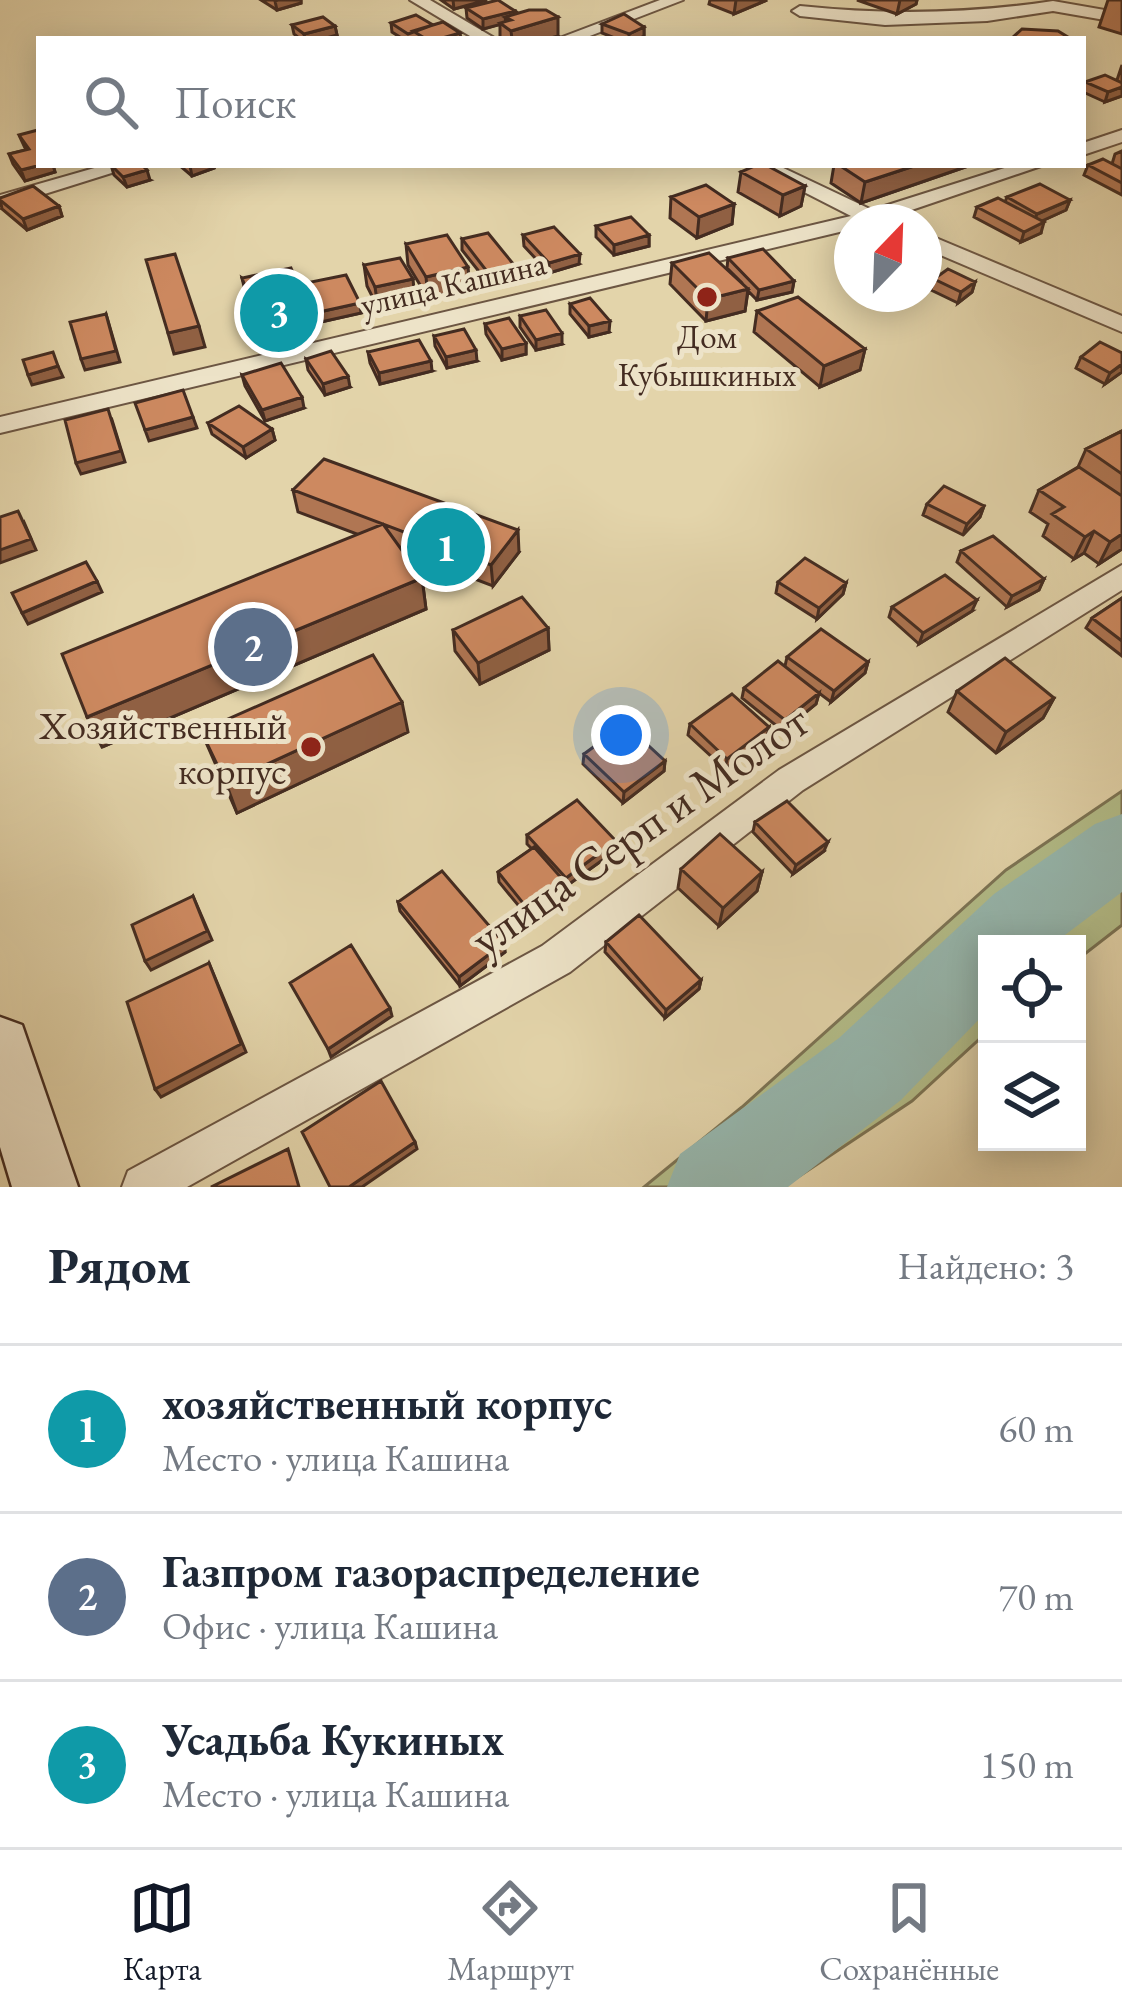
<!DOCTYPE html>
<html lang="ru">
<meta charset="utf-8">
<style>
:root{--surface:#fff;--page:#f2f2f3;--text:#1f2937;--muted:#747a83;--line:#e0e1e3;--accent:#111827}
body{margin:0;font-family:"EB Garamond",serif;background:var(--page);color:var(--text)}
.controls{position:absolute;right:36px;bottom:36px;display:grid;overflow:hidden;border-radius:0px;box-shadow:0 6px 30px #0003}
.controls button{width:108px;height:108px;display:grid;place-items:center;padding:0;border:0;border-bottom:3px solid var(--line);background:var(--surface);color:var(--text);font:60px sans-serif}
.compass{position:absolute;left:834px;top:204px;width:108px;height:108px;border-radius:50%;background:var(--surface);box-shadow:0 6px 30px #0003;rotate:23deg}
.you{position:absolute;left:621px;top:735px;width:42px;height:42px;margin:-30px;border:9px solid #fff;border-radius:50%;background:#1a73e8;box-shadow:0 0 0 18px #1a73e833}
.badge{display:grid;place-items:center;width:78px;height:78px;border-radius:50%;background:var(--accent);color:#fff;font-size:39px;font-weight:700}
.pin{position:absolute;translate:-50% -50%;border:6px solid #fff;box-shadow:0 3px 12px #0006}
.list{margin:0;padding:0;list-style:none}
h2{display:flex;justify-content:space-between;align-items:center;height:156px;margin:0;padding:0 48px;font-size:51px}
h2 small{font-size:39px;font-weight:400;color:var(--muted)}
.list li{display:grid;grid-template-columns:78px 1fr auto;gap:36px;align-items:center;box-sizing:border-box;height:168px;padding:0 48px;border-top:3px solid var(--line)}
.list b{display:block;font-size:45px;white-space:nowrap}
.list p{margin:0;font-size:39px;white-space:nowrap;color:var(--muted)}
.list em{font-size:39px;font-style:normal;color:var(--muted)}
.icon{flex:none;width:66px;height:66px;fill:none;stroke:currentColor;stroke-width:2;stroke-linecap:round;stroke-linejoin:round}
.map{position:relative;flex:none;width:1122px;height:1187px;overflow:hidden}
.search{position:absolute;background:var(--surface);box-shadow:0 6px 30px #0003;left:36px;right:36px;top:36px;height:132px;display:flex;align-items:center;gap:30px;box-sizing:border-box;padding:0 42px;border-radius:0px;color:var(--muted);font-size:45px}
.sheet{height:660px;background:var(--surface)}
nav{display:flex;justify-content:space-around;align-items:center;box-sizing:border-box;height:168px;border-top:3px solid var(--line);background:var(--surface);font-size:33px;color:var(--muted)}
nav a{display:grid;justify-items:center;gap:6px}
nav .on{color:var(--accent)}
.map>svg:first-child{display:block}
</style>
<div class="map">
<svg width="1122" height="1187" viewBox="0 0 1122 1187">
<rect width="100%" height="100%" fill="#e3d4aa"/>
<filter id="stains"><feTurbulence type="fractalNoise" baseFrequency=".00167" numOctaves="4"/><feColorMatrix values="0 0 0 0 .2 0 0 0 0 .09 0 0 0 0 .02 0 0 0 .5 -.17"/></filter>
<radialGradient id="worn" r=".72"><stop offset=".6" stop-color="#630" stop-opacity="0"/><stop offset="1" stop-color="#630" stop-opacity=".3"/></radialGradient>
<path fill="#b3bd89" stroke="#7c7455" stroke-width="3" d="M1122,791V925L1077,960V944H987V1032L912,1101L783,1187H644L742,1107L1006,870Z"/>
<g fill="none" stroke-linecap="round" stroke-linejoin="round">
<path fill="#96b7ae" fill-rule="evenodd" d="M1122,814V892L1053,944H987V1011L901,1100L788,1187H667L680,1154L839,1038L994,894L1095,824Z"/>
<defs>
<path id="street" d="M410,0H430L496,39H475Z
M660,0H683L582,39H557Z
M1053,1L1122,13V23L1053,11L987,21L885,25L800,16L792,11L800,6C886,15 967,14 1053,1Z
M1122,130V142L1083,155V143Z
M105,165H137L0,208V195Z
M751,165H777L872,210L1014,165H1044L888,218L891,222H852V229L0,433V417L851,216Z
M924,233L1122,316V332L924,248Z
M1122,565V590L803,790L570,972L187,1187H122L128,1171L542,946L779,770Z"/>
<path id="secondary" d="M0,1017L22,1025L78,1187H12L0,1147Z"/>
</defs>
<use href="#street" stroke="#6c5643" stroke-width="4"/>
<use href="#secondary" stroke="#442c21" stroke-width="5"/>
<use href="#street" fill="#ede3c8" fill-rule="evenodd"/>
<use href="#secondary" fill="#ede3c8" fill-rule="evenodd"/>
</g>
<path fill="#b07653" stroke="#442c21" stroke-width="3" d="M261,0H301V3L277,10Z
M441,0H487L454,9Z
M710,0H767L734,14L709,4Z
M857,0H917L916,4L897,14Z
M1108,0H1122V34L1099,27Z
M466,8L515,11V14L558,36L547,39H500V24L483,29L467,18Z
M391,23L433,25L461,39H403L392,32Z
M602,24L644,27V36L638,39H617L602,33Z
M292,25L335,26L337,35L323,39H300L294,34Z
M1122,65V96L1105,102L1083,92L1085,82L1117,80Z
M19,135L39,165H53L55,172L25,181L13,164L9,154L26,150Z
M1122,151V195L1084,175L1088,165L1112,164L1115,154Z
M111,165L150,180L127,187L114,175Z
M179,165H213L214,168L192,176Z
M834,165H971L861,203L831,183Z
M741,172L805,186L801,206L780,216L738,192Z
M671,197L734,204L732,224L697,238L670,218Z
M1007,197L1070,200L1066,210L1042,221L1041,233L1021,242L974,217L977,207L1005,202Z
M0,198L59,206L62,216L27,230L2,209Z
M596,226L649,235V246L614,255L596,237Z
M523,235L579,264L549,273L524,246Z
M462,239L519,281L492,288L462,250Z
M406,244L470,288L428,298L408,265Z
M728,258L794,281L792,292L757,300L748,291L745,311L706,321L670,284L672,263L739,280L727,268Z
M364,265L415,300L378,308L367,286Z
M242,278L311,326L261,338L247,299Z
M934,279L975,282L972,292L958,303L931,290Z
M306,283L361,313L321,322L308,294Z
M570,304L609,332L589,337L570,314Z
M757,311L865,349L860,370L820,387L754,332Z
M520,316L562,344L536,350L520,327Z
M485,324L526,343V354L502,360L486,334Z
M434,336L477,361L447,368L435,346Z
M368,352L432,371L380,384L370,363Z
M1122,353V372L1105,384L1076,368L1081,357Z
M306,359L350,387L325,395L308,370Z
M242,375L304,408L265,421L245,386Z
M208,423L272,429L275,440L246,458L212,434Z
M1122,431V549L1099,564L1084,553L1074,559L1043,536L1048,524L1030,512L1039,490L1078,467L1086,449Z
M293,490L519,552L493,586L404,552L422,578L426,609L102,747L357,534L298,512Z
M927,504L984,506L980,517L963,535L923,515Z
M961,551L1044,579L1039,590L1007,607L957,562Z
M778,582L846,583L843,594L817,619L776,593Z
M1122,598V656L1086,628L1092,618Z
M892,607L972,611L919,644L889,617Z
M548,628L549,650L480,684L455,651L453,630Z
M787,657L868,662L865,673L831,702L819,693L816,704L783,731L742,698L744,688L785,666Z
M957,691L1054,698L1043,718L996,753L948,712Z
M690,724L767,737L725,769L688,735Z
M201,731L408,732L237,813Z
M584,754L665,761L664,771L623,803L583,764Z
M755,822L824,851L793,874L753,832Z
M527,835L615,851L565,887L564,885V891L528,917L499,882L498,872L532,849L527,844Z
M681,869L762,872L757,891L719,926L678,888Z
M398,902L504,943L505,952L460,986L400,911Z
M606,942L701,980L699,989L665,1018L605,952Z"/>
<path fill="#906043" stroke="#442c21" stroke-width="3" d="M278,0H301V3L277,10L275,1Z
M453,0H487L454,9Z
M736,0H767L734,14Z
M900,0H917L916,4L897,14Z
M515,11V20L505,17L506,23L483,29V19Z
M558,17V36L547,39H512L511,31Z
M335,26L337,35L323,39H305L304,34Z
M644,27V36L638,39H629V34Z
M460,33L461,39H439Z
M1122,87V96L1105,102L1108,92Z
M41,165H53L55,172L25,181L21,170Z
M192,165H213L214,168L192,176L190,166Z
M917,165H971L861,203L865,182Z
M147,170L150,180L127,187L123,177Z
M805,186L801,206L780,216L783,195Z
M1070,200L1066,210L1033,225L1037,214Z
M734,204L732,224L697,238L699,217Z
M59,206L62,216L27,230L23,219Z
M1044,222L1041,233L1021,242L1024,232Z
M649,235V246L614,255V245Z
M580,254L579,264L549,273V263Z
M468,267L470,288L428,298L426,277Z
M519,271V281L492,288V278Z
M413,279L415,300L378,308L375,287Z
M794,281L792,292L757,300L759,290Z
M975,282L972,292L958,303L961,292Z
M748,289L745,311L706,321L708,299Z
M360,303L361,313L321,322L319,312Z
M307,305L311,326L261,338L256,316Z
M106,314L120,362L85,370L81,359Z
M610,321L609,332L589,337V326Z
M199,326L205,347L174,354L168,333Z
M562,333V344L536,350V340Z
M526,343V354L502,360V349Z
M865,349L860,370L820,387L824,366Z
M476,350L477,361L447,368L446,357Z
M431,361L432,371L380,384L379,373Z
M1122,364V372L1105,384L1110,373Z
M58,366L63,377L32,385L28,375Z
M348,376L350,387L325,395L323,384Z
M302,397L304,408L265,421L262,410Z
M193,417L197,428L149,441L145,430Z
M112,420L125,462L81,474L76,463Z
M272,429L275,440L246,458L243,447Z
M984,506L980,517L963,535L967,524Z
M24,522L36,550L0,563V550Z
M518,530L519,552L493,586L491,565Z
M1094,531L1084,553L1074,559L1085,537Z
M1122,534V549L1099,564L1110,542Z
M422,578L426,609L102,747L87,717Z
M1044,579L1039,590L1007,607L1012,596Z
M97,581L102,592L28,624L22,613Z
M846,583L843,594L817,619L819,608Z
M977,600L972,611L919,644L923,633Z
M548,628L549,650L480,684L478,663Z
M868,662L865,673L831,702L834,691Z
M819,693L816,704L783,731L785,720Z
M1054,698L1043,718L996,753L1006,732Z
M402,702L408,732L237,813L226,783Z
M769,727L767,737L725,769L727,759Z
M665,761L664,771L623,803L624,792Z
M616,841L615,851L565,887L566,878Z
M828,842L824,851L793,874L796,865Z
M762,872L757,891L719,926L723,908Z
M564,881V891L528,917L527,908Z
M193,896L212,940L151,970L145,961Z
M504,943L505,952L460,986L459,977Z
M209,963L246,1052L161,1097L155,1089Z
M701,980L699,989L665,1018L666,1010Z
M390,1008L392,1016L331,1057L328,1049Z
M415,1142L417,1149L362,1187H349Z"/>
<path fill="#cd8960" stroke="#442c21" stroke-width="3" d="M498,0L515,11L483,19L466,8Z
M529,10H546L558,17L511,31L500,23L511,20L505,17Z
M624,14L644,27L629,34L602,24Z
M416,15L433,25L408,34L391,23Z
M323,17L335,26L304,34L292,25Z
M443,22L460,33L439,39H426L413,31Z
M1022,29L1058,31L1071,39L1012,38Z
M1105,75L1122,83V87L1108,92L1085,82Z
M38,130L39,165H41L21,170L9,154L29,149L19,135Z
M1103,159L1122,169V183L1088,165Z
M111,165H142L147,170L123,177Z
M757,165H766L805,186L783,195L741,172Z
M839,165H917L865,182Z
M1040,184L1070,200L1037,214L1007,197Z
M706,185L734,204L699,217L671,197Z
M33,186L59,206L23,219L0,200V198Z
M998,198L1044,222L1024,232L977,207Z
M631,217L649,235L614,245L596,226Z
M554,227L580,254L549,263L523,235Z
M488,233L519,271L492,278L462,239Z
M447,235L468,267L426,277L406,244Z
M763,249L794,281L759,290L728,258Z
M709,253L748,289L708,299L672,263Z
M175,254L199,326L168,333L146,260Z
M400,258L413,279L375,287L364,265Z
M291,268L307,305L256,316L242,278Z
M948,269L975,282L961,292L934,279Z
M346,275L360,303L319,312L306,283Z
M798,297L865,349L824,366L757,311Z
M590,298L610,321L589,326L570,304Z
M546,310L562,333L536,340L520,316Z
M106,314L116,351L81,359L70,322Z
M509,318L526,343L502,349L485,324Z
M464,329L476,350L446,357L434,336Z
M419,340L431,361L379,373L368,352Z
M1100,342L1122,353V364L1110,373L1081,357Z
M331,351L348,376L323,384L306,359Z
M53,352L58,366L28,375L23,360Z
M281,363L302,397L262,410L242,375Z
M183,390L193,417L145,430L135,403Z
M239,406L272,429L243,447L208,423Z
M108,409L121,451L76,463L65,420Z
M1122,431V474L1086,449Z
M324,459L518,530L491,565L293,490Z
M1079,467L1122,496V534L1110,542L1094,531L1085,537L1052,514L1064,507L1039,490Z
M944,486L984,506L967,524L927,504Z
M18,511L31,539L0,550V517Z
M383,524L422,578L87,717L62,654Z
M993,536L1044,579L1012,596L961,551Z
M805,558L846,583L819,608L778,582Z
M86,562L97,581L22,613L12,593Z
M945,575L977,600L923,633L892,607Z
M522,597L548,628L478,663L453,630Z
M1122,598V641L1092,618Z
M821,629L868,662L834,691L787,657Z
M373,655L402,702L226,783L201,731Z
M1005,658L1054,698L1006,732L957,691Z
M778,661L819,693L785,720L744,688Z
M732,694L769,727L727,759L690,724Z
M625,724L665,761L624,792L584,754Z
M577,800L616,841L566,878L527,835Z
M787,801L828,842L796,865L755,822Z
M720,834L762,872L723,908L681,869Z
M534,847L564,881L527,908L498,872Z
M442,871L504,943L459,977L398,902Z
M193,896L207,931L145,961L132,925Z
M639,915L701,980L666,1010L606,942Z
M351,945L390,1008L328,1049L290,983Z
M209,963L241,1044L155,1089L127,1002Z
M381,1081L415,1142L349,1187H330L302,1132Z
M288,1149L299,1187H211Z"/>
<g fill="#8f2418" stroke="#ede3c8" stroke-width="4.5">
<circle cx="707" cy="297" r="12"/>
<circle cx="311" cy="747" r="12"/>
</g>
<g text-anchor="middle" stroke-width="10" stroke-linejoin="round" paint-order="stroke">
<g font-size="33" fill="#442c21" stroke="#ede3c8">
<text transform="translate(453 283) rotate(-13)" y="12">улица Кашина</text>
</g>
<g font-size="33" fill="#442c21" stroke="#ede3c8">
<text x="707" y="348">Дом<tspan x="707" dy="38">Кубышкиных</tspan></text>
</g>
<g font-size="39" fill="#442c21" stroke="#ede3c8" text-anchor="end">
<text x="287" y="739">Хозяйственный<tspan x="287" dy="45">корпус</tspan></text>
</g>
<g font-size="48" fill="#442c21" stroke="#ede3c8">
<text transform="translate(639 829) rotate(-35)" y="17">улица Серп и Молот</text>
</g>
</g>
<rect width="100%" height="100%" filter="url(#stains)"/>
<rect width="100%" height="100%" fill="url(#worn)"/>
</svg>
<div class="controls">
<button><svg class="icon" aria-label="locate" viewBox="0 0 24 24"><circle cx="12" cy="12" r="6"/><path d="M12 2v4M12 18v4M2 12h4M18 12h4"/></svg></button>
<button><svg class="icon" aria-label="layers" viewBox="0 0 24 24"><path d="M12 4l9 5-9 5-9-5zM3 14l9 5 9-5"/></svg></button>
</div>
<svg class="compass" viewBox="-18 -18 36 36"><path d="M0-13l5 13h-10z" fill="#e53935"/><path d="M0 13l5-13h-10z" fill="#747a83"/></svg>
<div class="you"></div>
<div class="pin badge" style="left:446px;top:547px;background:#0f9aa8">1</div>
<div class="pin badge" style="left:253px;top:647px;background:#5c6f8a">2</div>
<div class="pin badge" style="left:279px;top:313px;background:#0f9aa8">3</div>
<div class="search"><svg class="icon" aria-label="search" viewBox="0 0 24 24"><circle cx="10" cy="10" r="6"/><path d="M15 15l6 6"/></svg>Поиск</div>
</div>
<section class="sheet">
<h2>Рядом<small>Найдено: 3</small></h2>
<ul class="list">
<li><span class="badge" style="background:#0f9aa8">1</span><div><b>хозяйственный корпус</b><p>Место · улица Кашина</p></div><em>60 m</em></li>
<li><span class="badge" style="background:#5c6f8a">2</span><div><b>Газпром газораспределение</b><p>Офис · улица Кашина</p></div><em>70 m</em></li>
<li><span class="badge" style="background:#0f9aa8">3</span><div><b>Усадьба Кукиных</b><p>Место · улица Кашина</p></div><em>150 m</em></li>
</ul>
</section>
<nav>
<a class="on"><svg class="icon" aria-label="map" viewBox="0 0 24 24"><path d="M3 6l6-2 6 2 6-2v14l-6 2-6-2-6 2zM9 4v14M15 6v14"/></svg>Карта</a>
<a><svg class="icon" aria-label="directions" viewBox="0 0 24 24"><path d="M12 3l9 9-9 9-9-9zM9 14v-3h6M13 9l2 2-2 2"/></svg>Маршрут</a>
<a><svg class="icon" aria-label="saved" viewBox="0 0 24 24"><path d="M7 4h10v16l-5-4-5 4z"/></svg>Сохранённые</a>
</nav>
